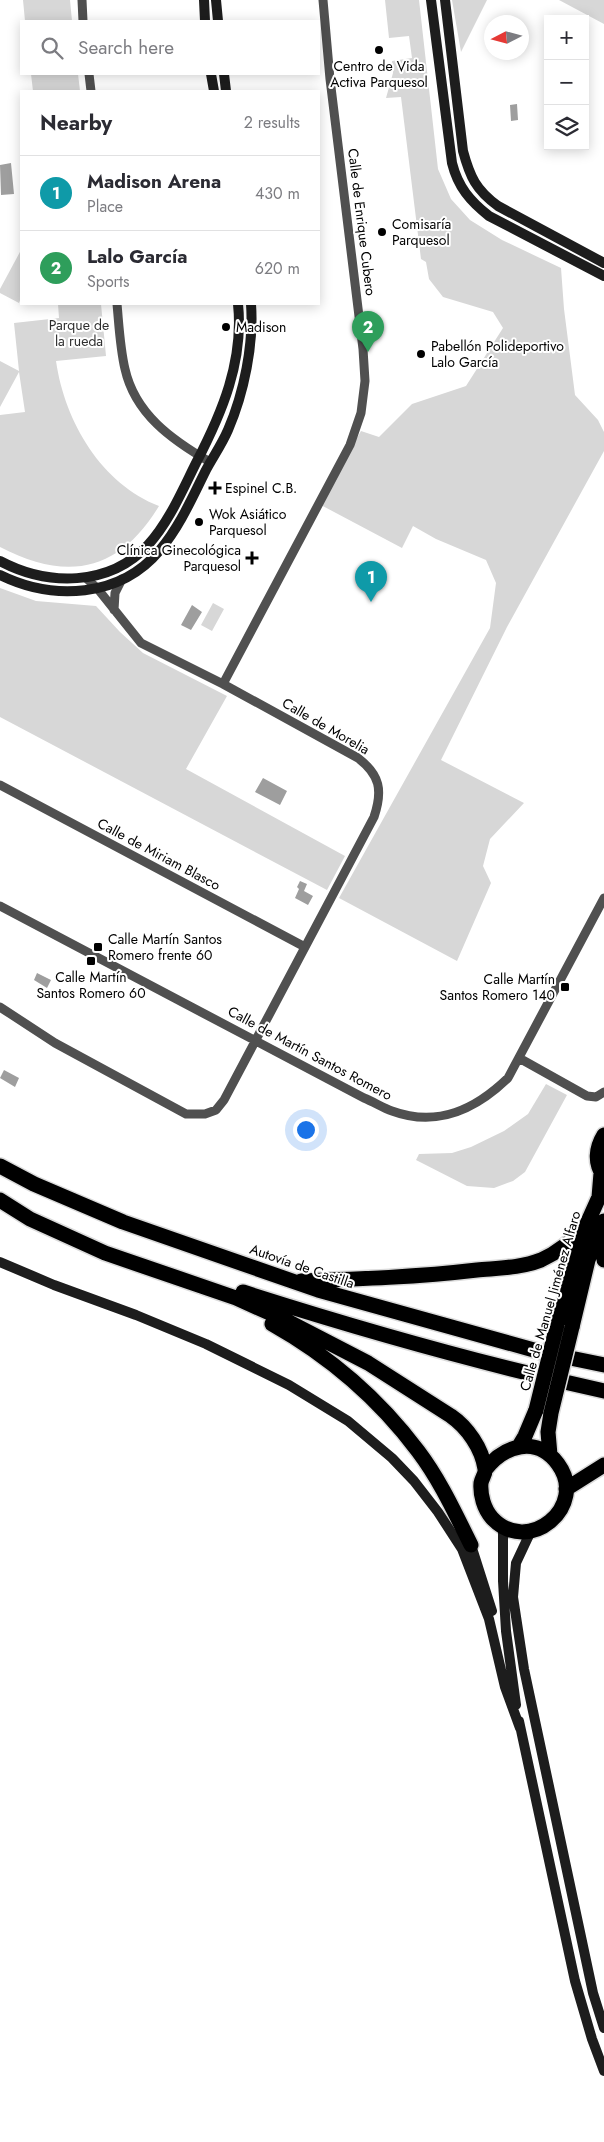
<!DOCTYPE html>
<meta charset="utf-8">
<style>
:root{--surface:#fff;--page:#f2f2f3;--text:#2b2b33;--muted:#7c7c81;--line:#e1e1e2;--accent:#0f766e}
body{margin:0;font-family:Jost,sans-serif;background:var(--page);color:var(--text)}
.controls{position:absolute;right:15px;top:15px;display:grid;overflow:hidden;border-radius:0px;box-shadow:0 2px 12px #0003}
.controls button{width:45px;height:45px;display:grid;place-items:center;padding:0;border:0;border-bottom:1px solid var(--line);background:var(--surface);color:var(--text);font:25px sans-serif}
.compass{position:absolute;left:484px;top:15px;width:45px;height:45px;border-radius:50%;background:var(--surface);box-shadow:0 2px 12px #0003;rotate:264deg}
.you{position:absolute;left:305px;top:1129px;width:18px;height:18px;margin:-12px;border:4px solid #fff;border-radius:50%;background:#1a73e8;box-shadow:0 0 0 8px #1a73e833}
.badge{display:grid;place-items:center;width:32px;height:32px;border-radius:50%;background:var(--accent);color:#fff;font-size:16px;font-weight:700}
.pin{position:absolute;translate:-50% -41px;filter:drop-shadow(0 1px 2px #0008)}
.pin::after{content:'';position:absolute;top:26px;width:18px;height:15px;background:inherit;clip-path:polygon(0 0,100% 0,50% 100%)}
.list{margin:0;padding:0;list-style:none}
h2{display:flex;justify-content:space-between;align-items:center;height:65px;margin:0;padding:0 20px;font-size:21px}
h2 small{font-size:16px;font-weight:400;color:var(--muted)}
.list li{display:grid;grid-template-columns:32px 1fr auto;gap:15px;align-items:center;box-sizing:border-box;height:75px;padding:0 20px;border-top:1px solid var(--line)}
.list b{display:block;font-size:19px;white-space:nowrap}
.list p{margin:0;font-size:16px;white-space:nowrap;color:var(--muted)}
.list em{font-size:16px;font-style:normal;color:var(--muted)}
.icon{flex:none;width:28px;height:28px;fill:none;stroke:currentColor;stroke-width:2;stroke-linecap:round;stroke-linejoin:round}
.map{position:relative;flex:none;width:604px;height:2142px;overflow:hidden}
.search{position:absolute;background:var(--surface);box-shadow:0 2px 12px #0003;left:20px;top:20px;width:300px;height:55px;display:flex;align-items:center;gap:12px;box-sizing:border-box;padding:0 18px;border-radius:0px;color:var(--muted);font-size:19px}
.panel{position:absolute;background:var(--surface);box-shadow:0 2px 12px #0003;left:20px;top:90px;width:300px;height:215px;border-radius:0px}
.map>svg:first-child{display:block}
</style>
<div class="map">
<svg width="604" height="2142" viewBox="0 0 604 2142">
<rect width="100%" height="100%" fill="#fff"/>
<path fill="#d7d7d7" d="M23,0H70L72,21H25Z
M385,0H419L438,169L451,199L470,220L502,240L561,268L564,309L575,395L598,420L604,432V451L507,627L441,760L524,803L490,839L483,866L491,883L457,961L339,898L490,628L496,583L486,560L436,539L413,526L402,548L319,504L361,431L379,437L412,404L466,386L503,328L493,312L443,297L429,279L426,262L421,259L401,97L386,98L393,73L392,61L412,58L409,36L389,38Z
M452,0H487L461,52Z
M559,0H604V24Z
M31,74H78L80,91H33Z
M21,250V298L19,303L0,293V289Z
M58,304H101L106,356L56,361C65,423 102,484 159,506C119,572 67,582 0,547V415L25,412L19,372L0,407V361L19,371L14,323L59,318Z
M0,588L36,601L96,606L120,632L143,653L227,696L186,769L345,856L327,890L0,717Z
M213,603L224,609L212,631L201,625Z
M546,1084L567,1095L525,1172L513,1181L494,1188L467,1186L416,1160L419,1154L452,1153L471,1147L504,1131L528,1114Z"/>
<path fill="#9e9e9e" d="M517,104L518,120L511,121L510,105Z
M11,163L14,194L1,195L0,165Z
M192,605L202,612L191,630L181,625Z
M263,778L287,791L280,805L255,792Z
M300,881L307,884L304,891L313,896L308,905L295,898L299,889L297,887Z
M37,973L51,980L47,988L34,980Z
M4,1070L19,1078L15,1087L0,1078Z"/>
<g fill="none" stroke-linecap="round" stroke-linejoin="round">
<defs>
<path id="highway" d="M604,1135C596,1148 594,1163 604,1177
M0,1166L34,1184L123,1222L318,1290L541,1352L604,1365
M0,1200L30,1219L105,1253L236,1298L283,1319L368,1363L451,1416C467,1427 482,1448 485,1469C486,1473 482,1478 481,1483C480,1495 484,1509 492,1518C528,1557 589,1506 558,1464C537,1435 504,1445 485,1470
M604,1235V1260
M301,1281C360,1279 418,1277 477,1270C498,1268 521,1268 541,1260C559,1252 573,1240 586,1226
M243,1292C362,1330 482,1364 604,1391
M272,1324C329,1356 379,1399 418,1451C440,1480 455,1513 471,1545
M557,1325L586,1226L599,1197L601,1173
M572,1327L588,1260L604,1221
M519,1446L525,1436L536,1410
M550,1455L548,1432L551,1413
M566,1489L604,1465"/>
</defs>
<use href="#highway" stroke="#dbdbdb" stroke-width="18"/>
<path stroke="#505050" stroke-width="9" d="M82,0L83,21
M89,74L91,91
M117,304C119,325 120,348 125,369C135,414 172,440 210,462
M114,610L115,593L122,579
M223,684L350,445L361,413L365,381L363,349L330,79L323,0
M0,785L305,947
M0,906L364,1098C374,1102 383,1108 392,1111C438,1128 476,1109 508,1078L604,898
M0,1007L55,1043L186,1114H205L216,1110L224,1100L374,817C383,790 380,775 358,758L223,684L141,643L97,588L86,578
M519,1058L587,1096L596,1097L604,1092"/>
<path stroke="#1d1d1d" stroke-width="10" d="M204,0L205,21
M216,0L218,21
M431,0L452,163C458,187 470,201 489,216L604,276
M445,0L463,151C470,177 476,190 498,206L604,263
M211,74L214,91
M224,74L226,91
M0,561C47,586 109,587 148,545C169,522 182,491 196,463C222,413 244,361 238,304
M0,575C53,601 120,598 160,550C180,526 192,498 206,470C213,457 222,444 228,430C244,393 254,344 251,304
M0,1262L54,1285L136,1315L206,1344L289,1385L348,1421L392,1458L414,1481L438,1512L462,1549L489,1619L505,1687L520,1728
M503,1526V1581L506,1631L516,1705
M531,1531L516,1563L513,1597L524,1669L593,1993L604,2028
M471,1545L492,1611
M519,1721L575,1981L592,2039L604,2071"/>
<use href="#highway" stroke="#000" stroke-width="15"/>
<defs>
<path id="highway-bridge" d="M536,1410L557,1325
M551,1413L572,1327"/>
</defs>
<use href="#highway-bridge" stroke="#dbdbdb" stroke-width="18" stroke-linecap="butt"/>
<use href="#highway-bridge" stroke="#000" stroke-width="15"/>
</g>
<g fill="#000" stroke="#fff" stroke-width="2">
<circle cx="379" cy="50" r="5"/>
<circle cx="382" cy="232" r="5"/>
<circle cx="226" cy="327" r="5"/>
<circle cx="421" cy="354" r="5"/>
<path d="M212.5 480.5h5v5h5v5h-5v5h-5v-5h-5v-5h5z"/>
<circle cx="199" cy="522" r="5"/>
<path d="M249.5 550.5h5v5h5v5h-5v5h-5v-5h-5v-5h5z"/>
<rect x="93" y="942" width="10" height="10" rx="2.5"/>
<rect x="86" y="956" width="10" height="10" rx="2.5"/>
<rect x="560" y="982" width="10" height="10" rx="2.5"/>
</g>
<g text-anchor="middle" stroke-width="4" stroke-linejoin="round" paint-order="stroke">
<g font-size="14" fill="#000" stroke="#fff" text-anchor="start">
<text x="379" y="71" text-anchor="middle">Centro de Vida<tspan x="379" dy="16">Activa Parquesol</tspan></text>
<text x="392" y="229">Comisaría<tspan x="392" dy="16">Parquesol</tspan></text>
<text x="236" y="332">Madison</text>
<text x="431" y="351">Pabellón Polideportivo<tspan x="431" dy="16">Lalo García</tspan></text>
<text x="225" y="493">Espinel C.B.</text>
<text x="209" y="519">Wok Asiático<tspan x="209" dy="16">Parquesol</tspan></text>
<text x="241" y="555" text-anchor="end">Clínica Ginecológica<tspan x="241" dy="16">Parquesol</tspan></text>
<text x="108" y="944">Calle Martín Santos<tspan x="108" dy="16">Romero frente 60</tspan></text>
<text x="91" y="982" text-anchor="middle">Calle Martín<tspan x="91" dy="16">Santos Romero 60</tspan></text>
<text x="555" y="984" text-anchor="end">Calle Martín<tspan x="555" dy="16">Santos Romero 140</tspan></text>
</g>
<g font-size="14" fill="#000" stroke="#fff">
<text transform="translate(362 222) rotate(83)" y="5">Calle de Enrique Cubero</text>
<text transform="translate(326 726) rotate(30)" y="5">Calle de Morelia</text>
<text transform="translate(159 854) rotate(28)" y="5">Calle de Miriam Blasco</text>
<text transform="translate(310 1053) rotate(28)" y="5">Calle de Martín Santos Romero</text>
<text transform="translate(302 1266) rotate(19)" y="5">Autovía de Castilla</text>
<text transform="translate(550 1301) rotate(-74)" y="5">Calle de Manuel Jiménez Alfaro</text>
</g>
<g font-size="14" fill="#2e2e2e" stroke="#fff">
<text x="79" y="330">Parque de<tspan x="79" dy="16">la rueda</tspan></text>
</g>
</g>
</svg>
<div class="controls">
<button>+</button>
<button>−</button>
<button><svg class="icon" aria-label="layers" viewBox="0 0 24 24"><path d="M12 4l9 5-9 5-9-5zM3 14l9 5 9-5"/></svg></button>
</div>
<svg class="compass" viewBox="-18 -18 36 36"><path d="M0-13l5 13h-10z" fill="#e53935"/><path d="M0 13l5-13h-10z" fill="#7c7c81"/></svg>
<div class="you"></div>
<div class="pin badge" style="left:371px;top:602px;background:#0f9aa8">1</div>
<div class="pin badge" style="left:368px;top:352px;background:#2e9e5b">2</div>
<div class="search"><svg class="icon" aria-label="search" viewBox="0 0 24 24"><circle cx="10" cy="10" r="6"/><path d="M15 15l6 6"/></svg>Search here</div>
<section class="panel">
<h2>Nearby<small>2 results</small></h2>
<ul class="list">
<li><span class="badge" style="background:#0f9aa8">1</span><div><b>Madison Arena</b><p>Place</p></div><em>430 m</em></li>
<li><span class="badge" style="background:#2e9e5b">2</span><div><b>Lalo García</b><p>Sports</p></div><em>620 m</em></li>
</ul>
</section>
</div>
